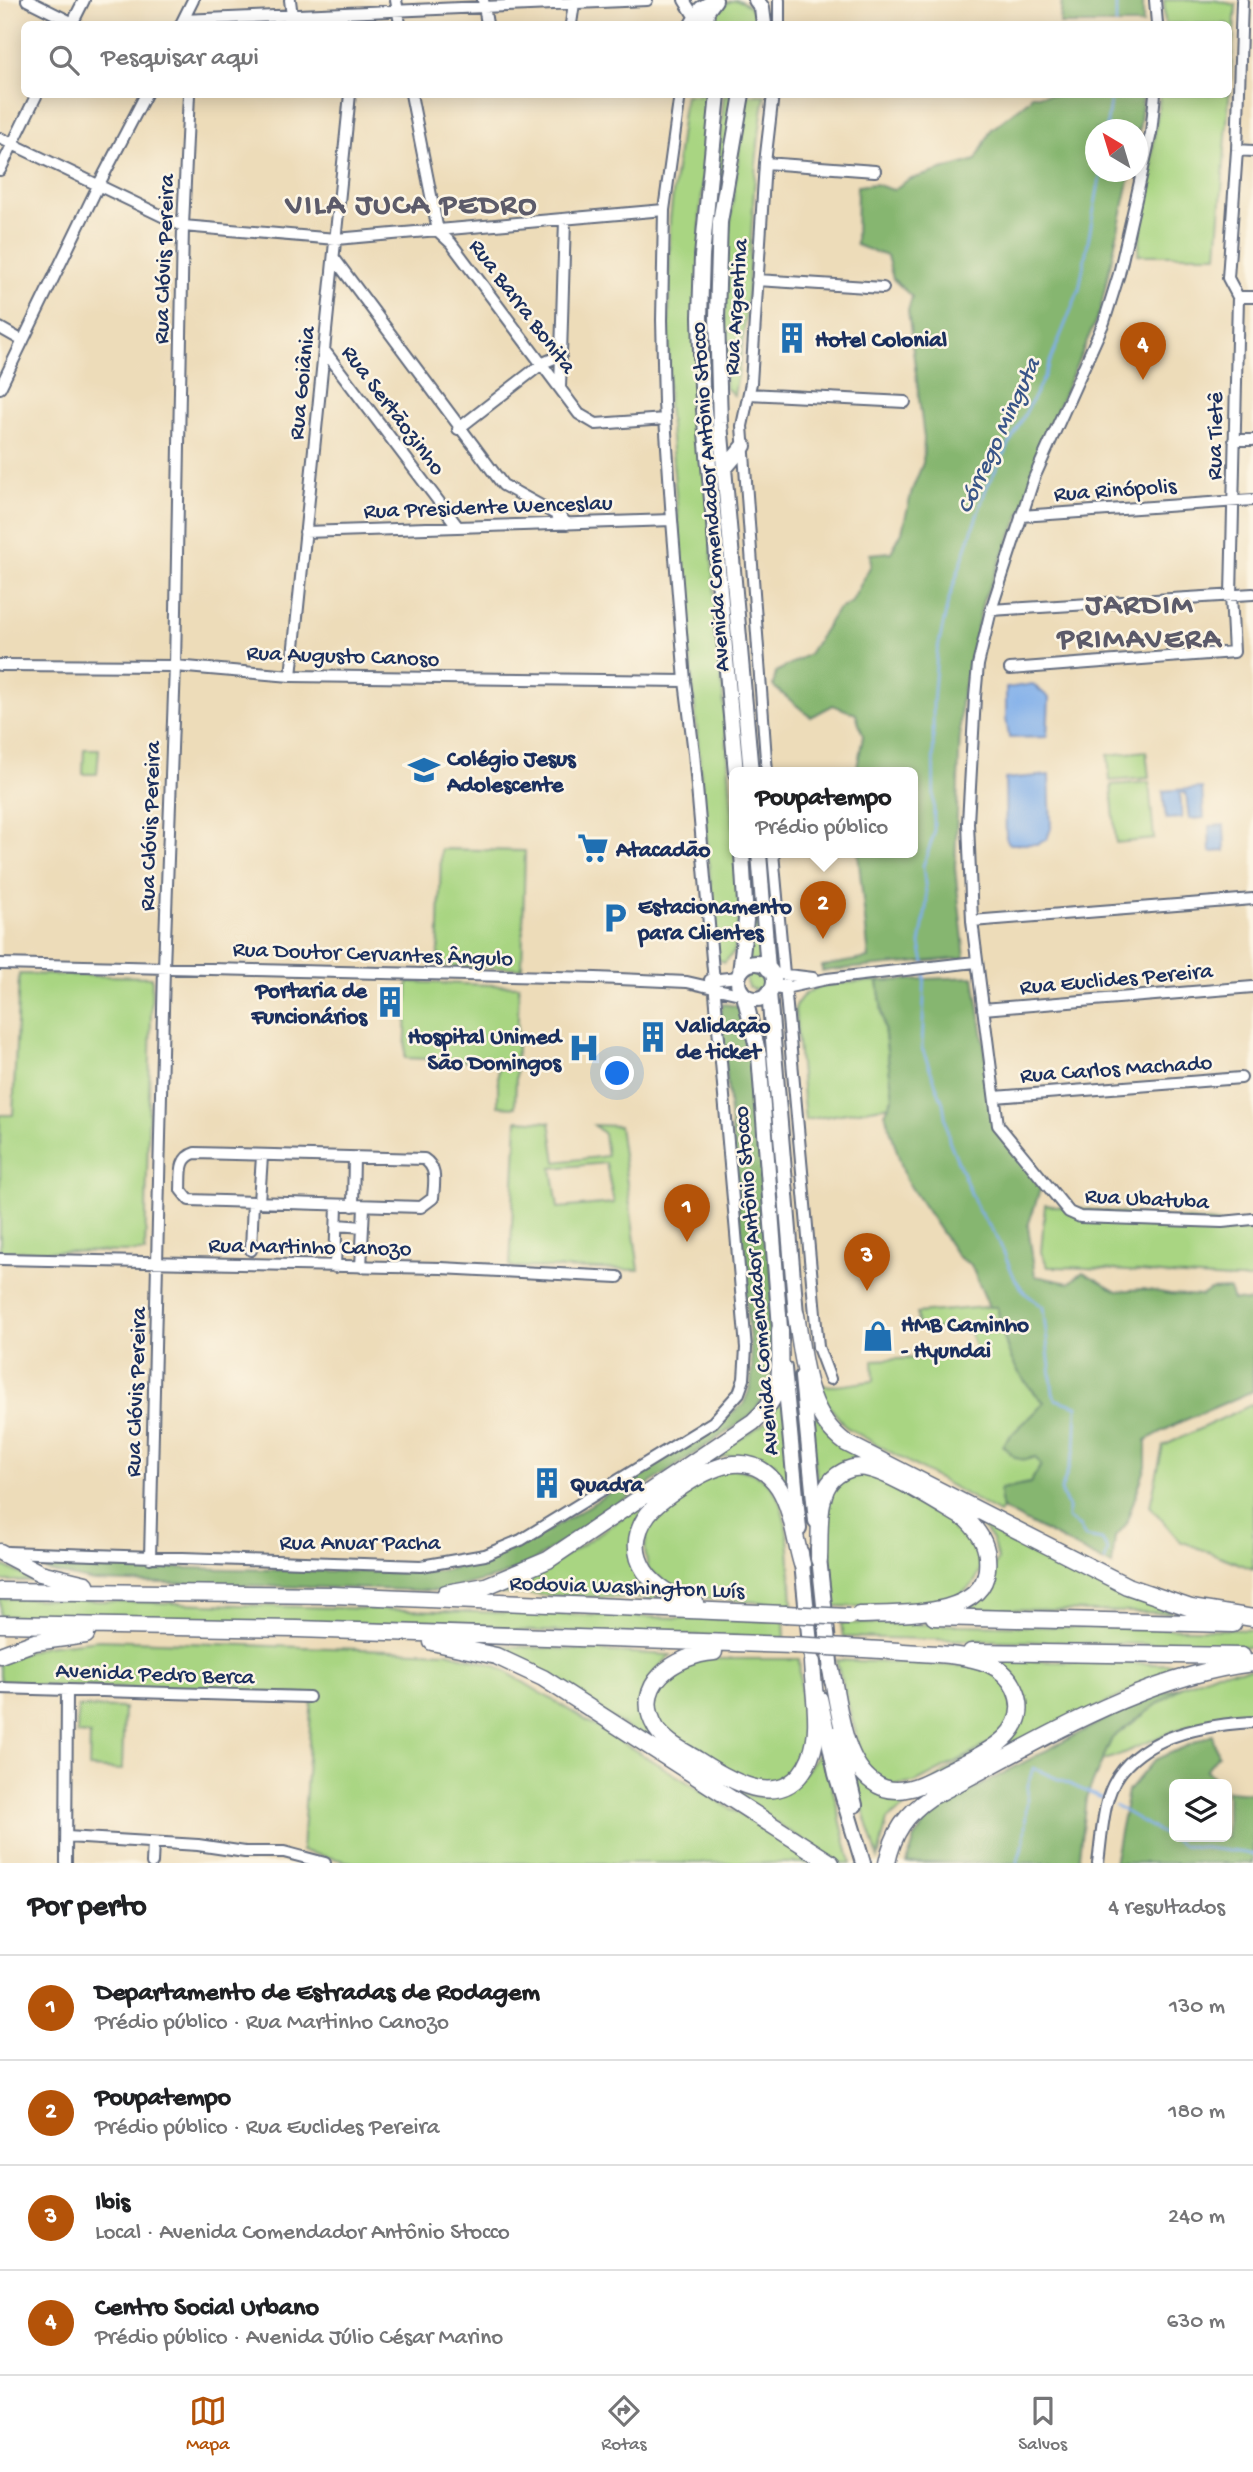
<!DOCTYPE html>
<html lang="pt">
<meta charset="utf-8">
<style>
:root{--surface:#fff;--page:#f6f6f6;--text:#202124;--muted:#757577;--line:#e0e0e0;--accent:#b45309}
body{margin:0;font-family:"Gochi Hand",sans-serif;background:var(--page);color:var(--text)}
.controls{position:absolute;right:21px;bottom:21px;display:grid;overflow:hidden;border-radius:10px;box-shadow:0 4px 18px #0003}
.controls button{width:63px;height:63px;display:grid;place-items:center;padding:0;border:0;border-bottom:2px solid var(--line);background:var(--surface);color:var(--text);font:35px sans-serif}
.compass{position:absolute;left:1085px;top:119px;width:63px;height:63px;border-radius:50%;background:var(--surface);box-shadow:0 4px 18px #0003;rotate:322deg}
.you{position:absolute;left:618px;top:1074px;width:24px;height:24px;margin:-18px;border:5px solid #fff;border-radius:50%;background:#1a73e8;box-shadow:0 0 0 10px #1a73e833}
.badge{display:grid;place-items:center;width:46px;height:46px;border-radius:50%;background:var(--accent);color:#fff;font-size:23px;font-weight:700}
.pin{position:absolute;translate:-50% -58px;filter:drop-shadow(0 2px 4px #0008)}
.pin::after{content:'';position:absolute;top:37px;width:24px;height:21px;background:inherit;clip-path:polygon(0 0,100% 0,50% 100%)}
.popup{position:absolute;left:729px;top:767px;width:189px;height:91px;box-sizing:border-box;display:grid;place-content:center;border-radius:10px;background:var(--surface);filter:drop-shadow(0 2px 5px #0005);font-size:23px;white-space:nowrap;color:var(--muted)}
.popup b{font-size:26px;color:var(--text)}
.popup::after{content:'';position:absolute;left:50%;top:100%;margin-left:-14px;border:14px solid transparent;border-top-color:var(--surface)}
.list{margin:0;padding:0;list-style:none}
h2{display:flex;justify-content:space-between;align-items:center;height:91px;margin:0;padding:0 28px;font-size:30px}
h2 small{font-size:23px;font-weight:400;color:var(--muted)}
.list li{display:grid;grid-template-columns:46px 1fr auto;gap:21px;align-items:center;box-sizing:border-box;height:105px;padding:0 28px;border-top:2px solid var(--line)}
.list b{display:block;font-size:26px;white-space:nowrap}
.list p{margin:0;font-size:23px;white-space:nowrap;color:var(--muted)}
.list em{font-size:23px;font-style:normal;color:var(--muted)}
.icon{flex:none;width:38px;height:38px;fill:none;stroke:currentColor;stroke-width:2;stroke-linecap:round;stroke-linejoin:round}
.map{position:relative;flex:none;width:1253px;height:1863px;overflow:hidden}
.search{position:absolute;background:var(--surface);box-shadow:0 4px 18px #0003;left:21px;right:21px;top:21px;height:77px;display:flex;align-items:center;gap:18px;box-sizing:border-box;padding:0 24px;border-radius:10px;color:var(--muted);font-size:26px}
.sheet{height:511px;background:var(--surface)}
nav{display:flex;justify-content:space-around;align-items:center;box-sizing:border-box;height:98px;border-top:2px solid var(--line);background:var(--surface);font-size:19px;color:var(--muted)}
nav a{display:grid;justify-items:center;gap:4px}
nav .on{color:var(--accent)}
.map>svg:first-child{display:block}
</style>
<div class="map">
<svg width="1253" height="1863" viewBox="0 0 1253 1863">
<rect width="100%" height="100%" fill="#fcf5e5"/>
<filter id="ink" filterUnits="userSpaceOnUse"><feTurbulence type="fractalNoise" baseFrequency=".0143" numOctaves="2"/><feDisplacementMap in="SourceGraphic" scale="14" xChannelSelector="R" yChannelSelector="G"/><feConvolveMatrix kernelMatrix="1 2 1 2 8 2 1 2 1" color-interpolation-filters="sRGB"/></filter>
<filter id="wash" filterUnits="userSpaceOnUse"><feTurbulence type="fractalNoise" baseFrequency=".00686" numOctaves="4" result="noise"/><feDisplacementMap in="SourceGraphic" scale="28" xChannelSelector="R" yChannelSelector="G"/><feGaussianBlur stdDeviation="1.57" result="paint"/><feColorMatrix in="noise" values="0 0 0 0 0 0 0 0 0 0 0 0 0 0 0 0 0 1.4 0 .05"/><feComposite in="paint" operator="in"/></filter>
<g filter="url(#wash)">
<rect width="100%" height="100%" fill="#eddcb9"/>
<path fill="#a9d582" stroke="#628270" stroke-width="2" fill-rule="evenodd" d="M735,0C748,2 757,11 755,24H716C714,11 722,3 735,0Z
M1164,0H1214L1236,5L1217,255H1138L1160,95L1228,94V24H1165Z
M685,95H712L700,215L712,560L740,907L734,952L724,963L717,958L668,405L670,219Z
M724,95H737L716,229L711,276V357L748,773H743L707,376V280Z
M746,95H765C747,194 755,296 734,395L725,387V265Z
M84,749H99L97,774H83Z
M1146,751L1149,778L1110,781L1108,755Z
M1149,782L1154,839L1116,843L1111,785Z
M441,849L525,851L522,968L438,966Z
M751,853H756L764,961H747L754,913Z
M746 979a11 11 0 1 1 22 0a11 11 0 1 1-22 0Z
M19,974L152,977L145,1252L0,1251V1115H13Z
M878,981L893,1097L888,1106L805,1120L795,1010C801,979 853,983 878,981Z
M408,982L519,986L515,1107L498,1106V1062L405,1058Z
M517,1120L550,1122L556,1162L607,1156L604,1134L594,1125L619,1126L639,1270L510,1267ZM606,1163L614,1203L558,1208L552,1168Z
M1045,1205L1253,1227V1279C1184,1280 1117,1266 1048,1267L1041,1252Z
M997,1306C1006,1350 1011,1371 1044,1402C1035,1417 1016,1427 1003,1446L1035,1457L1041,1465L1030,1483L1000,1489L1002,1509L999,1513L846,1427L826,1402L819,1384C833,1389 858,1382 874,1381L873,1360L978,1356L970,1332L918,1326L917,1313Z
M784,1398L791,1494C777,1459 759,1457 724,1456C707,1467 656,1496 646,1508C624,1535 641,1575 659,1599L483,1593L553,1564L767,1421Z
M1253,1404V1569L1180,1541L1150,1506L1163,1446Z
M809,1408L840,1443L1119,1592L1174,1613L969,1608L982,1597L998,1559L992,1540L979,1522L876,1466L818,1491Z
M726,1467C740,1470 754,1471 766,1481C792,1502 790,1573 792,1605L682,1596L648,1568L645,1551L647,1524L662,1505Z
M868,1473C894,1487 952,1511 971,1531C980,1542 985,1557 980,1571C964,1619 870,1605 829,1606C827,1580 817,1505 833,1486C843,1475 855,1474 868,1473Z
M0,1564L35,1581H0Z
M0,1598L784,1621L785,1638L0,1616Z
M841,1623L1253,1630V1647L843,1637Z
M99,1640L447,1652L495,1665L820,1863H354L302,1851L312,1695L0,1684V1661L44,1646Z
M477,1644L671,1655C611,1711 647,1736 702,1769C724,1783 748,1803 776,1795C793,1790 815,1761 822,1746L851,1863H839L539,1672Z
M704,1659H799L804,1745L794,1768L768,1783L741,1782L662,1731L651,1710L665,1674Z
M836,1660L985,1667L1007,1685L1014,1712L998,1740L915,1783L896,1785L876,1779L864,1764Z
M997,1660L1197,1665L1198,1669L1141,1686L914,1799L887,1820L878,1858L851,1769L911,1795L1023,1720Z
M1253,1669V1718C1221,1719 1191,1723 1162,1736C1141,1745 1123,1755 1101,1761L1112,1738L1180,1687L1217,1672Z
M78,1707L124,1708L122,1770L89,1768L90,1735L77,1734Z"/>
<path fill="#86b670" stroke="#507267" stroke-width="2" d="M1062,0H1143V24H1060Z
M1031,95H1143L1138,140V130H1096V172H1131L1100,311L1052,421L1026,502L983,601L961,700L955,868L965,958L822,971V966L869,958L858,853H912V773H856L863,736L856,714L833,705L811,717L773,686L776,672L809,654L837,610L851,603L871,565L870,554L891,552L902,532L912,490L923,463L924,438L908,311L912,297L893,279L887,256L856,245L857,186L875,184L893,190L908,180L976,160L991,130L1030,99Z
M974,977L997,1129L1041,1187L1028,1226L1035,1276L1069,1283L1083,1272L1117,1291L1143,1289L1170,1294L1201,1296L1210,1290L1229,1289L1233,1300L1253,1302V1391L1178,1423L1146,1440V1466L1125,1526L1115,1537L1112,1566L1002,1509L1000,1489L1030,1483L1041,1465L1035,1457C1019,1463 1013,1458 1003,1445C1015,1427 1035,1416 1044,1402C1011,1371 1006,1350 997,1307H989L971,1265L958,1257L906,1180L885,1113L893,1097L878,981Z
M723,1004L737,1006L743,1016L753,1054L776,1327C766,1342 773,1357 771,1375C769,1392 759,1406 748,1418L532,1562L501,1576L441,1591L93,1581L46,1571L45,1565L422,1573C498,1566 545,1533 608,1494C654,1465 699,1436 743,1405L751,1386L752,1365L721,1011Z
M1182,1686L1112,1738L1086,1798L1078,1863H907L915,1838L934,1810L1134,1704Z
M1212,1735L1218,1755L1206,1770L1220,1784H1174V1837H1227V1791L1253,1793V1863H1114L1128,1791L1154,1760Z"/>
<path fill="#80afea" stroke="#4e6fa4" stroke-width="2" d="M1033,684L1049,698L1047,737L1009,738L1006,718V688Z
M1049,775L1051,828L1047,839L1038,844H1010L1006,839L1005,779Z
M1202,788L1204,818L1189,819L1186,793H1180L1182,818L1166,819L1163,791Z
M1224,825L1225,851L1210,852L1209,826Z"/>
<g fill="none" stroke-linecap="round" stroke-linejoin="round">
<path stroke="#80afea" stroke-width="2.5" d="M1116,24V0
M1106,130L1111,94
M924,963L920,944L927,902L923,866L934,834L933,704L937,653L948,602L986,489L1043,379L1079,290L1101,172
M925,970L922,1048L943,1103L949,1140L978,1210L997,1237L1015,1279L1025,1293L1043,1307L1053,1393L1055,1399L1077,1406L1075,1449L1061,1491L1068,1507V1519L1080,1527L1085,1537L1102,1540L1108,1550L1105,1561
M1115,1806L1182,1845L1253,1854
M1017,1863L1024,1842L1028,1785L1033,1768L1101,1798"/>
</g>
</g>
<g filter="url(#ink)">
<g fill="none" stroke-linecap="round" stroke-linejoin="round">
<defs>
<path id="minor" d="M27,0L75,24
M290,0L293,24
M396,0L400,24
M483,0L487,24
M684,0L699,24
M1155,0L1157,24
M183,20L647,0
M72,24L84,0
M181,24L193,0
M571,24L574,3
M690,24L700,7L712,0
M779,24V0
M411,94L438,231L451,243L579,414L596,424L665,419
M1155,94L1151,133L1119,274L1104,322L1034,478L991,610L978,665L975,697L968,823L972,921L998,1125L1069,1212L1080,1217L1222,1222L1253,1219
M0,138L183,226L336,239L664,210
M1237,150L1253,151
M765,163L875,171
M0,170L37,94
M334,258L503,485L561,517L567,524
M757,280L883,288
M1238,297H1253
M0,328L23,341
M324,350L458,527
M0,388L98,186L146,94
M560,388L565,220
M749,394L905,402
M458,429L543,363L557,357L560,350
M1234,440H1253
M1021,516L1253,500
M305,532L672,520
M991,610L1253,594
M0,665L175,666L291,676L685,681
M1010,669L1234,652L1231,595L1238,297L1228,278L1237,150L1242,1
M291,676L350,94
M767,773L742,426L751,383L765,163L773,94
M773,853L818,1347L830,1379
M972,921L1253,899
M0,964L596,978L687,982L744,995
M771,973L813,978
M710,980L738,977
M780,989L827,979L975,962
M983,1009L1253,987
M995,1097L1241,1078
M195,1153L424,1159C438,1168 434,1183 433,1198L421,1207L189,1200L181,1190C182,1175 178,1158 195,1153Z
M259,1202L262,1156
M353,1206L354,1158
M337,1225L363,1227
M251,1250L253,1202
M0,1259L441,1268L618,1277
M335,1267L337,1205
M361,1267L364,1207
M6,1552L421,1566L485,1555L521,1540L713,1422L739,1393L744,1379L746,1348L694,753L685,681L672,520L664,403L662,320L664,210L680,94
M150,1558L164,968L175,666L183,226L189,94
M0,1688L309,1697
M67,1837L198,1845L245,1852H284L325,1863
M66,1863L67,1690
M152,1863L153,1843
M1098,1863C1101,1842 1102,1818 1108,1798C1126,1738 1199,1725 1253,1722"/>
<path id="major" d="M756,0L762,8L764,24
M706,24L707,11L715,0
M718,94L702,256L700,317L702,387L736,773
M742,94L720,222L717,316L720,423L751,773
M726,467L744,446
M759,853L768,969
M738 981a18 18 0 1 1 36 0a18 18 0 1 1-36 0Z
M740,973L746,920L742,853
M769,992L797,1326
M744,995L759,1055L781,1341
M784,1368L799,1529
M802,1377L816,1521
M818,1548L832,1681
M801,1553L811,1654
M820,1698L836,1774L863,1863
M838,1733L855,1805"/>
<path id="highway" d="M796,1315C804,1360 805,1413 846,1443L1127,1586L1191,1608L1253,1618
M0,1552L40,1573L86,1584
M819,1559C820,1537 818,1509 826,1489C833,1474 851,1465 866,1468C891,1472 944,1507 967,1520C982,1535 989,1548 987,1569C983,1619 896,1613 859,1615
M0,1591L332,1595L785,1614
M446,1593L486,1586L548,1560L753,1422C786,1393 780,1371 780,1330
M695,1602C653,1595 618,1555 648,1514C656,1504 667,1497 677,1490C708,1468 751,1445 779,1488C792,1509 795,1541 802,1564
M934,1617L1233,1624
M0,1624L297,1629L793,1645
M432,1642L496,1656L543,1678L831,1863
M846,1648L899,1651
M714,1652C677,1655 630,1684 656,1728C666,1743 684,1751 698,1760C733,1783 786,1814 810,1758C822,1731 813,1691 812,1662
M971,1652L1242,1656
M0,1655L35,1642L86,1635
M831,1670C839,1704 842,1760 873,1782C899,1802 931,1780 956,1767C987,1753 1034,1731 1015,1689C1010,1678 1000,1669 989,1664C959,1652 920,1654 889,1651
M887,1863C893,1833 906,1814 931,1797C1034,1745 1137,1677 1253,1663"/>
</defs>
<use href="#minor" stroke="#646c7e" stroke-width="14"/>
<use href="#major" stroke="#646c7e" stroke-width="18"/>
<use href="#highway" stroke="#646c7e" stroke-width="19"/>
<use href="#minor" stroke="#fff" stroke-width="10"/>
<use href="#major" stroke="#fff" stroke-width="14"/>
<use href="#highway" stroke="#fff" stroke-width="16"/>
<defs>
<path id="highway-bridge" d="M785,1614L849,1617
M793,1645L846,1648"/>
</defs>
<use href="#highway-bridge" stroke="#646c7e" stroke-width="19" stroke-linecap="butt"/>
<use href="#highway-bridge" stroke="#fff" stroke-width="16"/>
</g>
</g>
<defs>
<symbol id="building-bare" viewBox="-9 -9 18 18"><path d="M-4-6H4V6H1V3H-1V6H-4ZM-2.5-4.3h1.7v1.8h-1.7ZM.8-4.3h1.7v1.8H.8ZM-2.5-1h1.7V.8h-1.7ZM.8-1h1.7V.8H.8Z" fill="#1f6fb2" stroke="#fcf5e5" stroke-width="2.5" paint-order="stroke"/></symbol>
<symbol id="school-bare" viewBox="-9 -9 18 18"><path d="M0-5L7-2L0 1L-7-2ZM-4 1L0 2.5L4 1V4Q0 6-4 4Z" fill="#1f6fb2" stroke="#fcf5e5" stroke-width="2.5" paint-order="stroke"/></symbol>
<symbol id="supermarket-bare" viewBox="-9 -9 18 18"><path d="M-6-5.5h2.5l.6 2H6L4.5 2H-2.5L-4.4-4H-6ZM-1.5 3.2a1.3 1.3 0 1 0 .1 0ZM3 3.2a1.3 1.3 0 1 0 .1 0Z" fill="#1f6fb2" stroke="#fcf5e5" stroke-width="2.5" paint-order="stroke"/></symbol>
<symbol id="parking-bare" viewBox="-9 -9 18 18"><path d="M-3.5-5.5H1a3.5 3.5 0 0 1 0 7H-1V5.5H-3.5ZM-1-3.4V-.6H.8a1.4 1.4 0 0 0 0-2.8Z" fill="#1f6fb2" stroke="#fcf5e5" stroke-width="2.5" paint-order="stroke"/></symbol>
<symbol id="hospital-bare" viewBox="-9 -9 18 18"><path d="M-5-5h3v3.5h4V-5h3V5h-3V1.5h-4V5h-3Z" fill="#1f6fb2" stroke="#fcf5e5" stroke-width="2.5" paint-order="stroke"/></symbol>
<symbol id="shop-bare" viewBox="-9 -9 18 18"><path d="M-5-2.5h2.3a2.7 3.5 0 0 1 5.4 0H5L5.5 6h-11ZM-1.5-2.5h3a1.5 2.3 0 0 0-3 0Z" fill="#1f6fb2" stroke="#fcf5e5" stroke-width="2.5" paint-order="stroke"/></symbol>
</defs>
<g fill-rule="evenodd">
<use href="#building-bare" x="770" y="316" width="44" height="44"/>
<use href="#school-bare" x="402" y="748" width="44" height="44"/>
<use href="#supermarket-bare" x="571" y="826" width="44" height="44"/>
<use href="#parking-bare" x="593" y="896" width="44" height="44"/>
<use href="#building-bare" x="368" y="980" width="44" height="44"/>
<use href="#building-bare" x="631" y="1015" width="44" height="44"/>
<use href="#hospital-bare" x="562" y="1026" width="44" height="44"/>
<use href="#shop-bare" x="856" y="1314" width="44" height="44"/>
<use href="#building-bare" x="525" y="1461" width="44" height="44"/>
</g>
<g text-anchor="middle" stroke-width="5" stroke-linejoin="round" paint-order="stroke">
<g font-size="23" fill="#1b2f5e" stroke="#fcf5e5">
<text transform="translate(162 259) rotate(-88)" y="8">Rua Clóvis Pereira</text>
<text transform="translate(524 305) rotate(53)" y="8">Rua Barra Bonita</text>
<text transform="translate(734 307) rotate(-86)" y="8">Rua Argentina</text>
<text transform="translate(300 383) rotate(-84)" y="8">Rua Goiânia</text>
<text transform="translate(395 409) rotate(53)" y="8">Rua Sertãozinho</text>
<text transform="translate(1213 436) rotate(-89)" y="8">Rua Tietê</text>
<text transform="translate(1115 488) rotate(-4)" y="8">Rua Rinópolis</text>
<text transform="translate(708 497) rotate(-94)" y="8">Avenida Comendador Antônio Stocco</text>
<text transform="translate(488 505) rotate(-2)" y="8">Rua Presidente Wenceslau</text>
<text transform="translate(343 654) rotate(2)" y="8">Rua Augusto Canoso</text>
<text transform="translate(148 826) rotate(-88)" y="8">Rua Clóvis Pereira</text>
<text transform="translate(373 952) rotate(2)" y="8">Rua Doutor Cervantes Ângulo</text>
<text transform="translate(1116 977) rotate(-5)" y="8">Rua Euclides Pereira</text>
<text transform="translate(1116 1067) rotate(-4)" y="8">Rua Carlos Machado</text>
<text transform="translate(1147 1197) rotate(3)" y="8">Rua Ubatuba</text>
<text transform="translate(310 1245) rotate(1)" y="8">Rua Martinho Canozo</text>
<text transform="translate(754 1281) rotate(-95)" y="8">Avenida Comendador Antônio Stocco</text>
<text transform="translate(134 1392) rotate(-88)" y="8">Rua Clóvis Pereira</text>
<text x="360" y="1549">Rua Anuar Pacha</text>
<text transform="translate(627 1585) rotate(2)" y="8">Rodovia Washington Luís</text>
<text transform="translate(155 1672) rotate(2)" y="8">Avenida Pedro Berca</text>
</g>
<g font-size="23" font-weight="bold" fill="#1b2f5e" stroke="#fcf5e5" text-anchor="start">
<text x="815" y="346">Hotel Colonial</text>
<text x="447" y="765">Colégio Jesus<tspan x="447" dy="26">Adolescente</tspan></text>
<text x="616" y="856">Atacadão</text>
<text x="638" y="913">Estacionamento<tspan x="638" dy="26">para Clientes</tspan></text>
<text x="367" y="997" text-anchor="end">Portaria de<tspan x="367" dy="26">Funcionários</tspan></text>
<text x="676" y="1032">Validação<tspan x="676" dy="26">de ticket</tspan></text>
<text x="561" y="1043" text-anchor="end">Hospital Unimed<tspan x="561" dy="26">São Domingos</tspan></text>
<text x="901" y="1331">HMB Caminho<tspan x="901" dy="26">- Hyundai</tspan></text>
<text x="570" y="1491">Quadra</text>
</g>
<g font-size="24" font-style="italic" fill="#395588" stroke="#fcf5e5">
<text transform="translate(997 435) rotate(-65)" y="8">Córrego Minguta</text>
</g>
<g font-size="30" font-weight="bold" letter-spacing="2" fill="#5c5b6a" stroke="#fcf5e5">
<text x="412" y="213">VILA JUCA PEDRO</text>
<text x="1140" y="613">JARDIM<tspan x="1140" dy="34">PRIMAVERA</tspan></text>
</g>
</g>
</svg>
<div class="controls">
<button><svg class="icon" aria-label="layers" viewBox="0 0 24 24"><path d="M12 4l9 5-9 5-9-5zM3 14l9 5 9-5"/></svg></button>
</div>
<svg class="compass" viewBox="-18 -18 36 36"><path d="M0-13l5 13h-10z" fill="#e53935"/><path d="M0 13l5-13h-10z" fill="#757577"/></svg>
<div class="you"></div>
<div class="pin badge" style="left:687px;top:1242px">1</div>
<div class="pin badge" style="left:823px;top:939px">2</div>
<div class="popup"><b>Poupatempo</b>Prédio público</div>
<div class="pin badge" style="left:867px;top:1291px">3</div>
<div class="pin badge" style="left:1143px;top:380px">4</div>
<div class="search"><svg class="icon" aria-label="search" viewBox="0 0 24 24"><circle cx="10" cy="10" r="6"/><path d="M15 15l6 6"/></svg>Pesquisar aqui</div>
</div>
<section class="sheet">
<h2>Por perto<small>4 resultados</small></h2>
<ul class="list">
<li><span class="badge">1</span><div><b>Departamento de Estradas de Rodagem</b><p>Prédio público · Rua Martinho Canozo</p></div><em>130 m</em></li>
<li><span class="badge">2</span><div><b>Poupatempo</b><p>Prédio público · Rua Euclides Pereira</p></div><em>180 m</em></li>
<li><span class="badge">3</span><div><b>Ibis</b><p>Local · Avenida Comendador Antônio Stocco</p></div><em>240 m</em></li>
<li><span class="badge">4</span><div><b>Centro Social Urbano</b><p>Prédio público · Avenida Júlio César Marino</p></div><em>630 m</em></li>
</ul>
</section>
<nav>
<a class="on"><svg class="icon" aria-label="map" viewBox="0 0 24 24"><path d="M3 6l6-2 6 2 6-2v14l-6 2-6-2-6 2zM9 4v14M15 6v14"/></svg>Mapa</a>
<a><svg class="icon" aria-label="directions" viewBox="0 0 24 24"><path d="M12 3l9 9-9 9-9-9zM9 14v-3h6M13 9l2 2-2 2"/></svg>Rotas</a>
<a><svg class="icon" aria-label="saved" viewBox="0 0 24 24"><path d="M7 4h10v16l-5-4-5 4z"/></svg>Salvos</a>
</nav>
